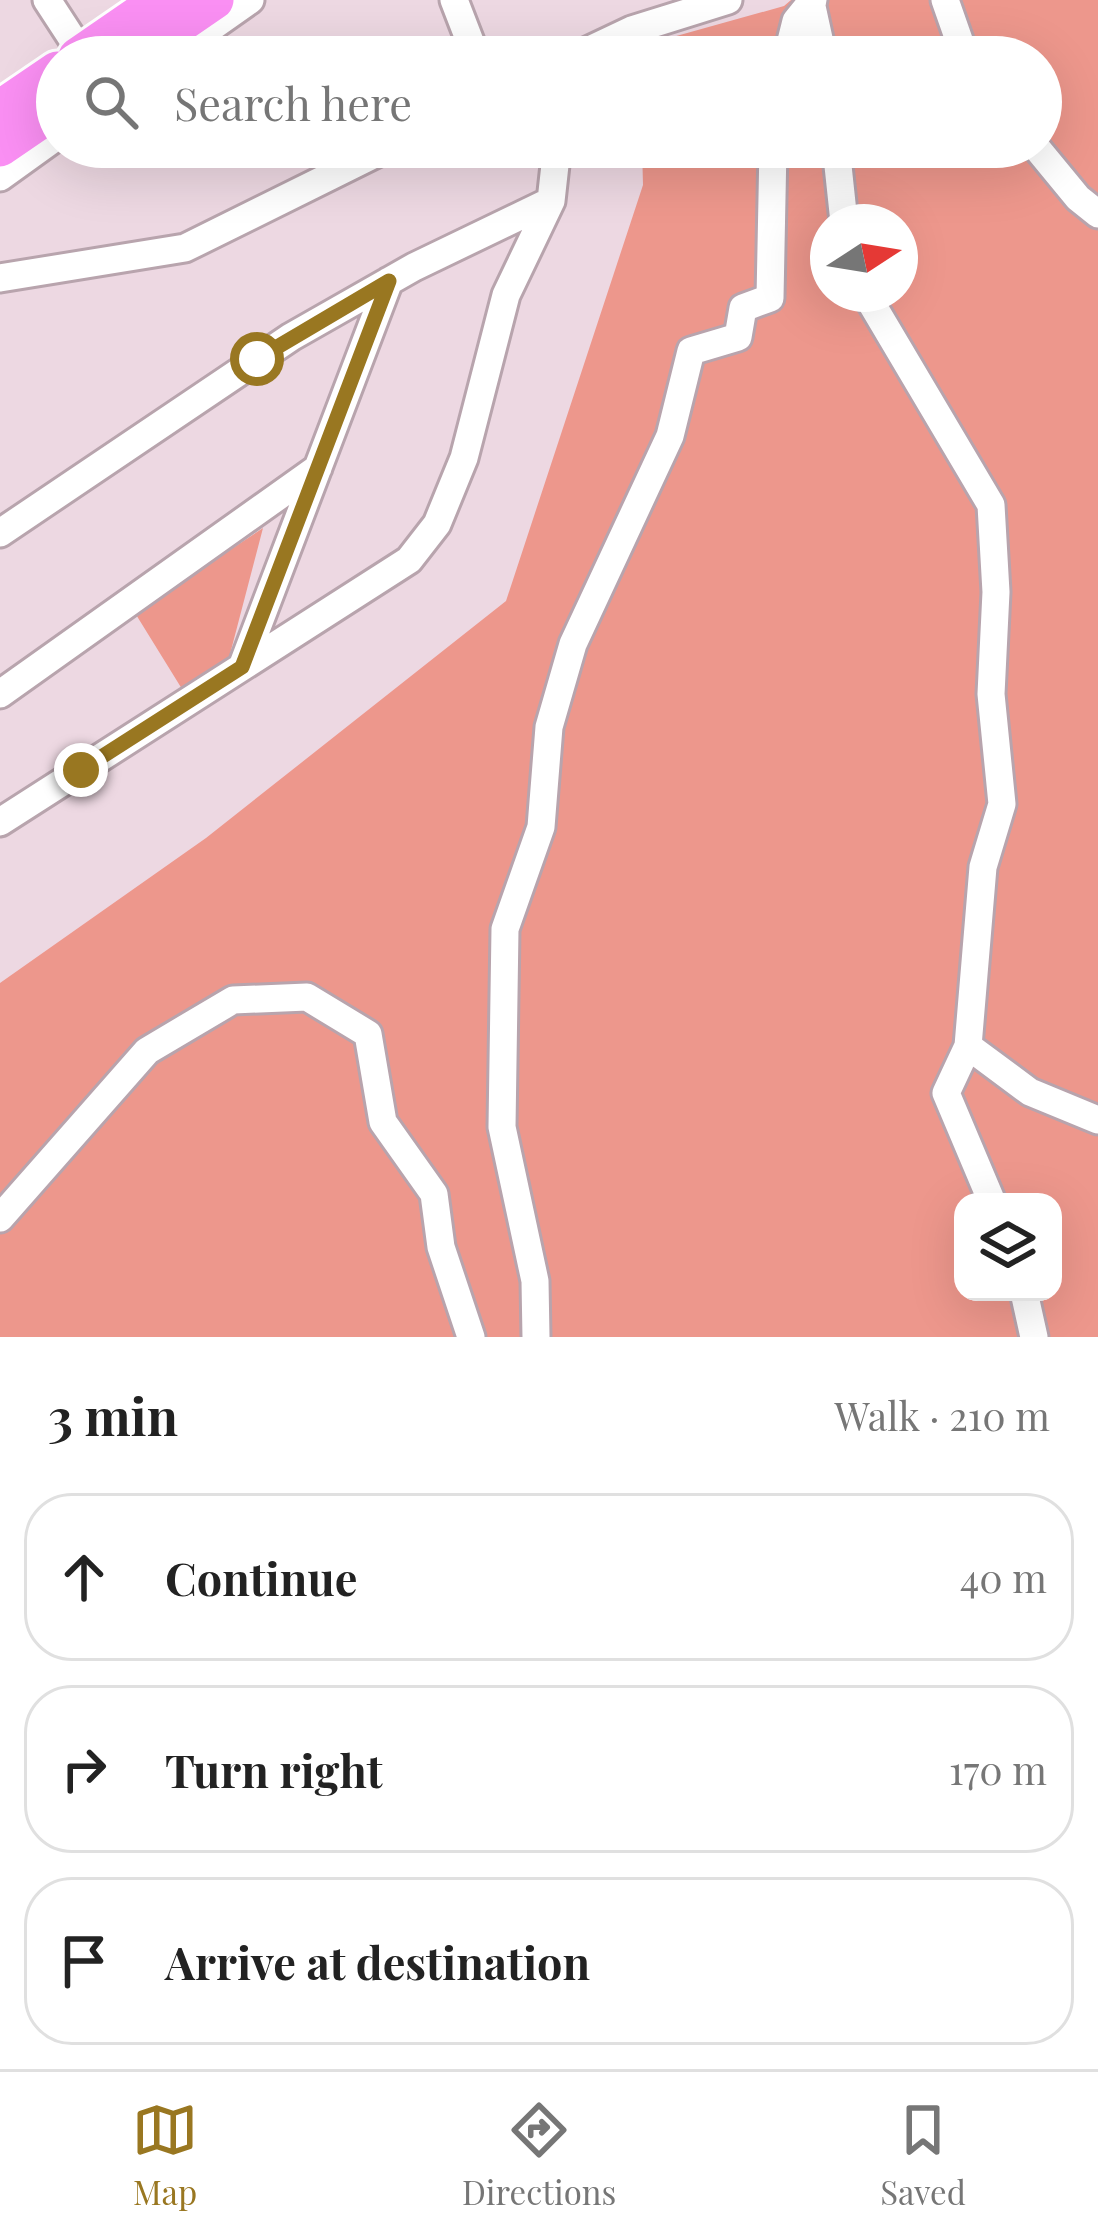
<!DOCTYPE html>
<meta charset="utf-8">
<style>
:root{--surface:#fff;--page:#f6f6f6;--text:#222;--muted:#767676;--line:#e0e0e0;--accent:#997721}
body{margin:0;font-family:"Playfair Display",serif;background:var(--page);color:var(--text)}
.controls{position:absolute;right:36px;bottom:36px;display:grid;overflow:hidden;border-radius:24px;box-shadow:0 12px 48px #0002}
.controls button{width:108px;height:108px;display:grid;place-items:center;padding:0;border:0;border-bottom:3px solid var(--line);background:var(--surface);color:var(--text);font:60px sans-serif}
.compass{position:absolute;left:810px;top:204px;width:108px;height:108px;border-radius:50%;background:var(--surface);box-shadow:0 12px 48px #0002;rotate:78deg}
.stop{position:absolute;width:36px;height:36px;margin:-27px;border:9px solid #997721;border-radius:50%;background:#fff}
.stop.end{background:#997721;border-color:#fff;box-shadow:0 3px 12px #0008}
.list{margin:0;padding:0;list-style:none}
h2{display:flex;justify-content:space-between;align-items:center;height:156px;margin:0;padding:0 48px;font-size:51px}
h2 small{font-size:39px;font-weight:400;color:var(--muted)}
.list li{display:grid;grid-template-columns:78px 1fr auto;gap:36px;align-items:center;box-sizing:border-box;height:168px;margin:0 24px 24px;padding:0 24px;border:3px solid var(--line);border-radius:48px}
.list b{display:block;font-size:45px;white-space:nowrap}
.list em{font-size:39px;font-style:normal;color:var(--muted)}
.icon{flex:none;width:66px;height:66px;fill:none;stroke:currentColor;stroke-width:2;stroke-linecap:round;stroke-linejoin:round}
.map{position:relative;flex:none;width:1098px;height:1337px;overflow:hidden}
.search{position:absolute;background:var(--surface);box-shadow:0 12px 48px #0002;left:36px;right:36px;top:36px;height:132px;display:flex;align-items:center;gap:30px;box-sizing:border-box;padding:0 42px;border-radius:66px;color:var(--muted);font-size:45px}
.sheet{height:732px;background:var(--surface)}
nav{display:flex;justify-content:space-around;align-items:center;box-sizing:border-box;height:168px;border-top:3px solid var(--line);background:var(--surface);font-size:33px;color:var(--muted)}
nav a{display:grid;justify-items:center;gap:6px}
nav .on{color:var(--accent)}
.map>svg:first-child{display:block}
</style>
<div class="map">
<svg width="1098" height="1337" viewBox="0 0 1098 1337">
<rect width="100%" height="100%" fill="#edd8e2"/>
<path fill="#ed978c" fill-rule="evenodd" d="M791,0H1098V1337H0V983L206,838L506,601L643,185L642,147H1041V57H638L637,47L784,6ZM828,222H900V294H828ZM963,1202H1053V1292H963Z
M263,528L229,658L182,689L135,613Z"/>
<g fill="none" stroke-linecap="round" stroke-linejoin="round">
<defs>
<path id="minor" d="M47,0L75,43
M454,0L476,57
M945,0L965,57
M811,2L823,57
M169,57L250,0
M575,57L632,30L728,0
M787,57L796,21L813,0
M836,147L844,222
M1036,147L1078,198L1098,214
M0,177L57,136
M0,278L185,248L389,147
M866,294L991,505L996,592L991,694L1002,804L983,867L968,1046L1030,1092L1098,1120
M0,533L291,337L414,267L551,201
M242,667L389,281
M0,694L318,468
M0,822L409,560L437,524L464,458L506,295L551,201L557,147
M968,1046L946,1093L992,1202
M0,1218L147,1051L233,1000L307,997L368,1034L383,1122L434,1194L441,1247L471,1337
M1024,1292L1034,1337
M536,1337L535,1281L502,1127L505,929L541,827L549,727L573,644L670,436L691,351L738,337L743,308L770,298L773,147"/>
<path id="highway" d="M78,57L161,0
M131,57L214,0
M0,110L57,71
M0,147L57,108"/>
</defs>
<use href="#minor" stroke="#b8a4ad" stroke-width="33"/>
<use href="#highway" stroke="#fff" stroke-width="45"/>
<use href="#minor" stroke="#fff" stroke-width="27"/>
<use href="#highway" stroke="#fa8ff3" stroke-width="39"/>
</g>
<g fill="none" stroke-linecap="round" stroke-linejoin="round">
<path stroke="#997721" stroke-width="15" d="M81,770L242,667L389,281L257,359"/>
</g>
</svg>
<div class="controls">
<button><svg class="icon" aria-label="layers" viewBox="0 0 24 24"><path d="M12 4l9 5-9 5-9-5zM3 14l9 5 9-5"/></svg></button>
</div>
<svg class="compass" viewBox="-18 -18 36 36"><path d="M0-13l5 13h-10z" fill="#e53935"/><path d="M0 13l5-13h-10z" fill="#767676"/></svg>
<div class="stop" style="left:257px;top:359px"></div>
<div class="stop end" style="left:81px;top:770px"></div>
<div class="search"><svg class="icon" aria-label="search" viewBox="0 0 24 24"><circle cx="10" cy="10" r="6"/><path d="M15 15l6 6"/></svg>Search here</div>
</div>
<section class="sheet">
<h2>3 min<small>Walk · 210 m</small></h2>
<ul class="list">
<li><svg class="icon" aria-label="ahead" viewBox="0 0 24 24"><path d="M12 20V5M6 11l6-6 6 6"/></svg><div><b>Continue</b></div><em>40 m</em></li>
<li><svg class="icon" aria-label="right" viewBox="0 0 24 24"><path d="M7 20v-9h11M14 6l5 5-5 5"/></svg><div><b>Turn right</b></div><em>170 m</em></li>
<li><svg class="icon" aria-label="arrive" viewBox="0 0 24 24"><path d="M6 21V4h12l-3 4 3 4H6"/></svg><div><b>Arrive at destination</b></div></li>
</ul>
</section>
<nav>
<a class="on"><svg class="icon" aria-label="map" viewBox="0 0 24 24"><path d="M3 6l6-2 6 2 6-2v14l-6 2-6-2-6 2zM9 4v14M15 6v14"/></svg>Map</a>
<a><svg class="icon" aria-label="directions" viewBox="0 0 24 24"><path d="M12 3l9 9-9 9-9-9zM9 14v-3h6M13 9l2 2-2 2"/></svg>Directions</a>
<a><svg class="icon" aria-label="saved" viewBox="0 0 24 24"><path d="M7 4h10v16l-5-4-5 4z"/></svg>Saved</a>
</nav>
